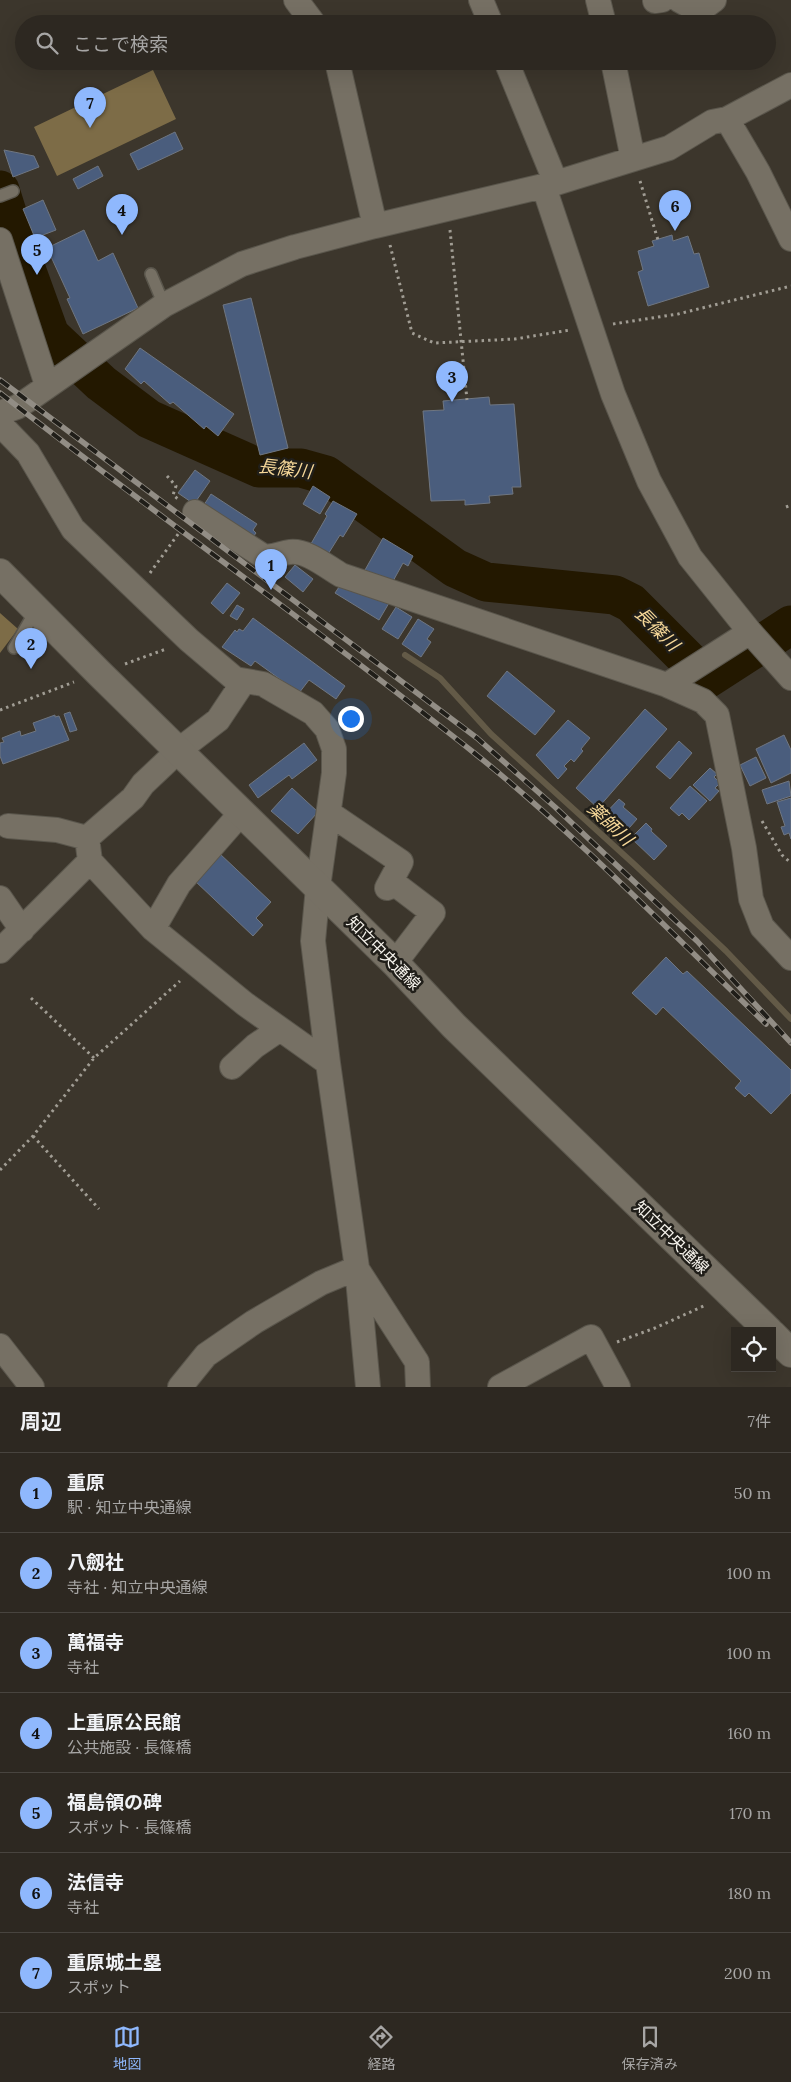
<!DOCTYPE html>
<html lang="ja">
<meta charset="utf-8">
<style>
:root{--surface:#2d2821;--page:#35302a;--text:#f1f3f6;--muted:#a7a6a5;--line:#48443f;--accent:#8fb8fd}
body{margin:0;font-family:Lora,"Noto Sans JP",serif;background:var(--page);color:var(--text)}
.controls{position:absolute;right:15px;bottom:15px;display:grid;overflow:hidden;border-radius:0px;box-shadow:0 5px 20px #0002}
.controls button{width:45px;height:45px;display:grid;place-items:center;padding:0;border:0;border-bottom:1px solid var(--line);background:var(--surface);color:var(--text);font:25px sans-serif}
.you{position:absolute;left:350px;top:718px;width:18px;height:18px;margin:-12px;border:4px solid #fff;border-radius:50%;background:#1a73e8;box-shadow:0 0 0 8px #1a73e833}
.badge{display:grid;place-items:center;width:32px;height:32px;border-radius:50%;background:var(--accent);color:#111;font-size:16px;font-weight:700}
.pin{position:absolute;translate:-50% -41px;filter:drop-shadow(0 1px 2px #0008)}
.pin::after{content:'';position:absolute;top:26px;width:18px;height:15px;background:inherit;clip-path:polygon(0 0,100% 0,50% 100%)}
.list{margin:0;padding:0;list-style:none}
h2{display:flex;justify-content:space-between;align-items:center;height:65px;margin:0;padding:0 20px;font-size:21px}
h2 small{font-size:16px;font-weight:400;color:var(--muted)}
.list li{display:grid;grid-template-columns:32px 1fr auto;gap:15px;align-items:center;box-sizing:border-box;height:80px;padding:0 20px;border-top:1px solid var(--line)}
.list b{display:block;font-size:19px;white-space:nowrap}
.list p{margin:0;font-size:16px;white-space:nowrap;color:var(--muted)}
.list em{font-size:16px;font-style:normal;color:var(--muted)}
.icon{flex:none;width:28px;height:28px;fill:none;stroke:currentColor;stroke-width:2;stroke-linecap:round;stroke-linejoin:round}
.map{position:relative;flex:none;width:791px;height:1387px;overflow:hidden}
.search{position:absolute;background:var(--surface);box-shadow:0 5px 20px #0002;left:15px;right:15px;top:15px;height:55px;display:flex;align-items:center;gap:12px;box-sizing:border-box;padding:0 18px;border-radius:28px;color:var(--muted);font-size:19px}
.sheet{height:625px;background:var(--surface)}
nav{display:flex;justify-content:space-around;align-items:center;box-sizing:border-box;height:70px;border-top:1px solid var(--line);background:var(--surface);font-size:14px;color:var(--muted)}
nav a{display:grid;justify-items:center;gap:2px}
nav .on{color:var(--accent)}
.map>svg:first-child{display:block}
</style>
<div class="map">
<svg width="791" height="1387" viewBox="0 0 791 1387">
<rect width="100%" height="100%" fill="#3c362c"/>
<path fill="#7d6c47" d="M153,70L176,119L57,176L34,127Z
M0,613L18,629L0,653Z"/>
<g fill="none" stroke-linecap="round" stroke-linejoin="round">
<path stroke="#635a47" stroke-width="6" d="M405,655L440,678L491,734L635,865L726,951L791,1019"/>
<path stroke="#231800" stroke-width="39" d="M0,190L16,241L50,335L101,383L149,419L259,468H301L326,475L455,568L486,582L615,595L631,603L707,679L791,625"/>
</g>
<path fill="#4a5d7d" stroke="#6f7681" d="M175,132L183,149L138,170L130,154Z
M4,150L34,156L39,167L13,177Z
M98,166L103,176L78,189L73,179Z
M43,200L56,230L35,238L23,209Z
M84,230L98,261L113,253L138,308L83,334L67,299L70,298L47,248Z
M672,235L673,241L688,236L694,254L699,253L709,287L648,306L638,272L643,270L638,251L654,246L652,241Z
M251,298L288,448L260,455L223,305Z
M140,348L234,414L218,436L206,426L204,429L173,402L170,404L144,381L141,384L125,369Z
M489,397L490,405L514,404L521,487H512L513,494L489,496L490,503L465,505V500L431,501L423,411L444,410L443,401Z
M195,470L210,481L194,504L178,493Z
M313,486L330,497L320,514L303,504Z
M211,494L257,524L253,530L256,533L250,541L202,508Z
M333,501L357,514L343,537L340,535L325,559L308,549L327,516L325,514Z
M383,538L413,556L408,566L403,563L392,583L384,581L365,570Z
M295,565L313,579L303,592L285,577Z
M343,581L389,603L379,620L335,593Z
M227,583L240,593L223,614L211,603Z
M237,605L244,609L237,620L230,616Z
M396,607L412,617L398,639L382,629Z
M253,618L345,686L336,699L309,680L299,693L255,661L251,666L222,647L235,630L237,632L239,629L243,631Z
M418,619L434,629L427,639L431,642L421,657L402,644Z
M507,671L555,711L535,735L487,696Z
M645,709L667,729L598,808L576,788Z
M70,712L77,730L70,732L64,714Z
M55,715V717L59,716L69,740L3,764L0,756V743L4,742L2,738L20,731L21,736L36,731L33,723Z
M568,720L590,738L581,749L583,751L574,762L571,759L564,766L567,769L558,779L536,755Z
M784,735L791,750V773L771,783L756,749Z
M679,741L692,753L670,779L656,767Z
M304,743L317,760L292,779L289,775L258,798L249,785Z
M756,757L766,778L750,786L740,765Z
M710,768L717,774L714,777L720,783L715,788L719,791L710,801L693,785Z
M789,781L791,796L767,804L762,790Z
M690,786L707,801L689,820L682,813L679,816L670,808Z
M292,788L318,812L298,834L271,811Z
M791,798V839L789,833L784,835L781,827L785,826L777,802Z
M619,799L625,804L623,807L637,819L622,836L602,817Z
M646,823L652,829L651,831L667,846L654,860L631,838Z
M219,853L271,902L256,918L263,925L253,936L194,880Z
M666,957L683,974L687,971L791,1070V1093L771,1114L749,1093L745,1097L735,1088L741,1081L663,1007L656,1015L632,993Z"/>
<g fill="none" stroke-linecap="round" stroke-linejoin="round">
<defs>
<path id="service" d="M0,196L13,191
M151,274L164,305
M14,648L36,610"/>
<path id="minor" d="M296,0L314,24
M481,0L491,24
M598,0L604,24
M679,0L699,11L714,0
M655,1L662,0
M337,61L375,226
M506,61L556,183
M613,61L633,159
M727,119L758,172L791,239
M544,187L613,394L649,481L690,557L750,632L791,678
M0,240L47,385
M0,413L17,407L28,400L164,305L242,264L295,247L375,226L556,183L669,148L712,122L727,119L791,85
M0,424L28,453L73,529L189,640L235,679L263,684L313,713L327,729L334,749V773L318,887L313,941L328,1063L357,1268L368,1387
M195,512L263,556C274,558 280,553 290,552C307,550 327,567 341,575L667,685L703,701L717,715L744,848L751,899L762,927L791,958
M244,681L218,720L179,750L143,784L133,798L87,838L90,861L153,929L245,1004L328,1063
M667,685L750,632
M329,813L401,862L387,888
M8,826L57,830L87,838
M391,881L433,913L395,963
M0,898L22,930
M153,929L179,884L242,812
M0,951L90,861
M232,1067L255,1046L280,1029
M359,1272L417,1362L418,1387
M0,1346L32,1387
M180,1387L206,1355L254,1322L321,1283L357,1268
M500,1387L591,1337L618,1387"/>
<path id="tertiary" d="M0,573L99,673L395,963L454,1026L769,1331
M772,1334L791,1353"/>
</defs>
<use href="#service" stroke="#5a564c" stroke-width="14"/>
<use href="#minor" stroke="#5a564c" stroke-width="26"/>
<use href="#tertiary" stroke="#5a564c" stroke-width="30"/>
<path stroke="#a19d94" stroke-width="3" stroke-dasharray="2.5 4" stroke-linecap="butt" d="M640,181L658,240
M450,230L467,400
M390,245L412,333L434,343L515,339L570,330
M613,324L678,314L791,286
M167,476L176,486L173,495L178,499
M786,507L791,505
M150,573L181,530
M125,664L166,649
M0,710L74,682
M762,821L782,855L791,863
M31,998L94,1058
M33,1136L99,1209
M0,1170L33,1136L94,1058L180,981
M617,1342L655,1328L706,1305"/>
<use href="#service" stroke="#767064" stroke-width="11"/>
<use href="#minor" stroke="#767064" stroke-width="24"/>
<use href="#tertiary" stroke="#767064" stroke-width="28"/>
<defs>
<path id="rail" d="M0,380L477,738L555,807L697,941L791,1043
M0,393C156,515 318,629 473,752C577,835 670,932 766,1024"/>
</defs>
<use href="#rail" stroke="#928d85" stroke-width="5.5"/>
<use href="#rail" stroke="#201e19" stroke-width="4" stroke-dasharray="11" stroke-linecap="butt"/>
</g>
<g text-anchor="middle" stroke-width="5" stroke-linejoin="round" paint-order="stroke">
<g font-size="16" fill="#f7f4ed" stroke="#201e19">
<text transform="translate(384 953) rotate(45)" y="6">知立中央通線</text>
<text transform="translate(672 1237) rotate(44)" y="6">知立中央通線</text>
</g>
<g font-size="18" font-style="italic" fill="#f6d899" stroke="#201e19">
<text transform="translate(285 469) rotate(7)" y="6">長篠川</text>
<text transform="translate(657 629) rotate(45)" y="6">長篠川</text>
<text transform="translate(610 824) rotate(43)" y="6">薬師川</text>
</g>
</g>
</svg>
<div class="controls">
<button><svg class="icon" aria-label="locate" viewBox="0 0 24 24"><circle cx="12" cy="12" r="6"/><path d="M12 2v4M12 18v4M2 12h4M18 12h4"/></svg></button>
</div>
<div class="you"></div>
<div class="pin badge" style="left:271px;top:590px">1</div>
<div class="pin badge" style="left:31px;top:669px">2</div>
<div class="pin badge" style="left:452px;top:402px">3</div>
<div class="pin badge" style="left:122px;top:235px">4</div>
<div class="pin badge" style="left:37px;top:275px">5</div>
<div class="pin badge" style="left:675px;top:231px">6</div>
<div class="pin badge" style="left:90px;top:128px">7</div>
<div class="search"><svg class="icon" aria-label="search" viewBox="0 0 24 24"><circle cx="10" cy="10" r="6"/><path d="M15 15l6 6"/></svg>ここで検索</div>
</div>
<section class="sheet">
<h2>周辺<small>7件</small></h2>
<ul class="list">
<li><span class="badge">1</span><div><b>重原</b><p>駅 · 知立中央通線</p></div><em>50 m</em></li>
<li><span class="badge">2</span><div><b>八劔社</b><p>寺社 · 知立中央通線</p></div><em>100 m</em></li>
<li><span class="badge">3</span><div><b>萬福寺</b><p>寺社</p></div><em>100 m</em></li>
<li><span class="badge">4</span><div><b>上重原公民館</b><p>公共施設 · 長篠橋</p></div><em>160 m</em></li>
<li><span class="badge">5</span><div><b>福島領の碑</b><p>スポット · 長篠橋</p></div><em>170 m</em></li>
<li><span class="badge">6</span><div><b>法信寺</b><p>寺社</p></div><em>180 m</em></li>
<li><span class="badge">7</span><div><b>重原城土塁</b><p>スポット</p></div><em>200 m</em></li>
</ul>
</section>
<nav>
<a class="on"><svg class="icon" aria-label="map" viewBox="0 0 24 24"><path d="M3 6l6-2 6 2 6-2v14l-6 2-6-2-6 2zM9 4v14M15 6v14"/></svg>地図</a>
<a><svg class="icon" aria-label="directions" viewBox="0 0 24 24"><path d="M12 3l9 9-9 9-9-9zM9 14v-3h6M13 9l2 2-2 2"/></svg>経路</a>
<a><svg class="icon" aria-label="saved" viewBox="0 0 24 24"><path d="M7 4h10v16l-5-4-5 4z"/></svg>保存済み</a>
</nav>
